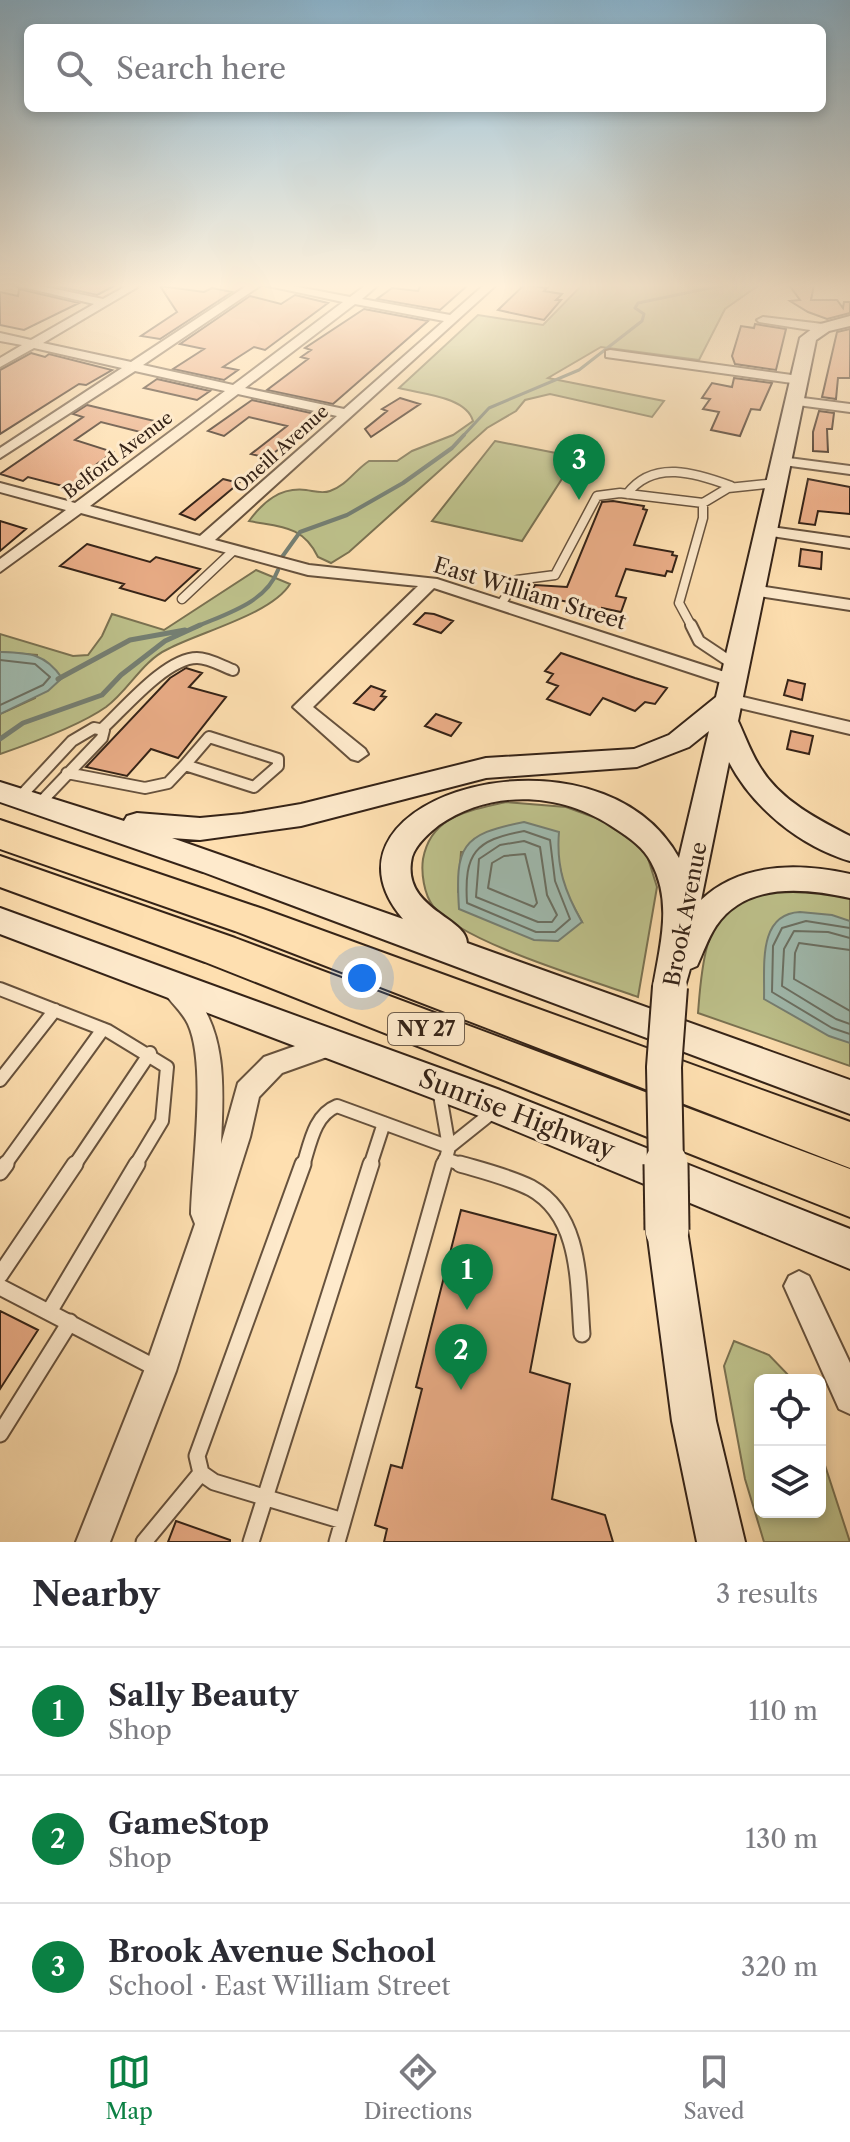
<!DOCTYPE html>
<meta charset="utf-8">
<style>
:root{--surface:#fff;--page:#f2f2f3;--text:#2b2b33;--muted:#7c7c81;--line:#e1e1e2;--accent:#0b8043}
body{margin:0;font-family:"Libre Caslon Text",serif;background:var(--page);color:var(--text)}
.controls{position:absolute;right:24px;bottom:24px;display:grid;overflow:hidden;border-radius:12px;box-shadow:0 4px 12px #0003}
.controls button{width:72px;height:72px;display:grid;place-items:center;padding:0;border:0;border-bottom:2px solid var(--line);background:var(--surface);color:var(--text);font:40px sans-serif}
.you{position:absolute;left:362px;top:978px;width:28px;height:28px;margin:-20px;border:6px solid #fff;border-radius:50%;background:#1a73e8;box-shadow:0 0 0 12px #1a73e833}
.badge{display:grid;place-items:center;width:52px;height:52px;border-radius:50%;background:var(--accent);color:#fff;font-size:26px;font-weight:700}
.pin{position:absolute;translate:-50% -66px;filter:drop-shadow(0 2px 4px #0008)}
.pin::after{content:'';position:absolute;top:42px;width:28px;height:24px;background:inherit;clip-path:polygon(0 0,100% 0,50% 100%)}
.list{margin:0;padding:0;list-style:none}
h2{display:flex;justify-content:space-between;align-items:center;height:104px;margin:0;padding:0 32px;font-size:34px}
h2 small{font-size:26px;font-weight:400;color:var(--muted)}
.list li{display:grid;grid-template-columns:52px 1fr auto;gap:24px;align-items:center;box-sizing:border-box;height:128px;padding:0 32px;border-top:2px solid var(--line)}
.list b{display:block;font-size:30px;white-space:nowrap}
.list p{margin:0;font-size:26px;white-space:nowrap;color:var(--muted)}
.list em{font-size:26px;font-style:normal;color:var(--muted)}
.icon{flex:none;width:44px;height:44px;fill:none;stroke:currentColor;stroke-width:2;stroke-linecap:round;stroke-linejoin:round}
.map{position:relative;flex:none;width:850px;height:1542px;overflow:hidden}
.search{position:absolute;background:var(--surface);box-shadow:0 4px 12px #0003;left:24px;right:24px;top:24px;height:88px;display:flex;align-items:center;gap:20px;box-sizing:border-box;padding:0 28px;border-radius:12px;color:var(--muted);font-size:30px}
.sheet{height:488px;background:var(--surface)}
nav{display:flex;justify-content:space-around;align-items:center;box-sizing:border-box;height:112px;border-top:2px solid var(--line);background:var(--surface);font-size:22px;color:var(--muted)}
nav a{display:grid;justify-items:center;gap:4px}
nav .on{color:var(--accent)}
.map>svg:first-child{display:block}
</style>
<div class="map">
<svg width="850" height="1542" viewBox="0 0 850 1542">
<rect width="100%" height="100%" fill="#fedfb0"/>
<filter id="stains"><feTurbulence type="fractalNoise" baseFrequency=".0025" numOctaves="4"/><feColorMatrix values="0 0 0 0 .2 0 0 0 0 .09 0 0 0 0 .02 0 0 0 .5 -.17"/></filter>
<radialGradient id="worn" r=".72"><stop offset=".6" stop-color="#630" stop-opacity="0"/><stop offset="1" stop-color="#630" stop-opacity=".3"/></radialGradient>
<path fill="#bec28c" stroke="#7a7252" stroke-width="2" fill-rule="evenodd" d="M582,285H759L725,309L699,360L601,347L548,378L664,401L652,417L550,394L525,400L516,411L487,428L349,552L331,563L318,557C303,525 280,527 249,521C263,502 280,487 306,490C314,491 322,494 330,491C347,485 354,471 369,461H397L412,451L453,435L473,421C466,396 420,394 399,388L478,315L543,325Z
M495,441L576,457L522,541L432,521Z
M256,570L290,584C272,614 200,632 168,649C142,661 129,690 106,707C79,726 32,743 0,754V714L35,698L37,655L0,652V634L73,656L88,655L102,636L112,614L164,630Z
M506,802L566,807L607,822L646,852L657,887L638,997C591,980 460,942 433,906C424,894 421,873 423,859C431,815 469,811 506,802ZM461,852L557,854L565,891L582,922L458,892Z
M788,884L850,894V1066L698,1013C701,977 703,918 740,899C755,892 773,889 788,884Z
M734,1341L769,1355L793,1380H760V1512H820V1450L850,1542H764L745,1479L724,1366Z"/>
<path fill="#a0bcb1" stroke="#757f73" stroke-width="2" d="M0,652C29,653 45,653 62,678L48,691L0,714Z
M524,822L559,832C556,867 565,892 582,922L558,941L534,940L459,909C455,847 461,834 524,822Z
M800,912L832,915L850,921V1043L829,1036L764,999C765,967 757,914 800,912Z"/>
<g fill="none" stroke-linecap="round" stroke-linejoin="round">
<path stroke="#6a7064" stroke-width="2" d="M0,660L35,664L50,677L43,685L0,705
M524,831L550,840L555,881L570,919L555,932H536L467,903C464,853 475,840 524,831Z
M524,841L540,847L547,895L557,915L552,922H538L476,897L479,859L500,845Z
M525,854L537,903L534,907L488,888L492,863L504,856Z
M850,928L806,921L782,928L773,946L772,992L832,1028L850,1034
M850,938L828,932L794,931L784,949L782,986L836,1019L850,1024
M850,950L799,943L795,953L794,979L850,1011"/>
<path stroke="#757f73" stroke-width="3" d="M462,437L489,408L579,370L642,321L644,314L635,308L638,303L724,285"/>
<path stroke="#757f73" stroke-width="4" d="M282,557L300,532L347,515L403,483L452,448L464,435
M196,627C225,614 266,603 278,570"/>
<path stroke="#757f73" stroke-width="5" d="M58,679L130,640L185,630
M0,739L23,723L102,695L121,675L165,641L200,625"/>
</g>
<path fill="#eaad87" stroke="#352317" stroke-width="2" d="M52,285H116L97,295Z
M421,285H468L440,310L377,299L392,288L418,291Z
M524,285L547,288L544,291L562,294L556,300H561L544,320L498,310Z
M789,285H814L811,300H837L843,308L844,302H850V313L827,319L808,312L790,301L800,300Z
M160,286L204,292L212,288L232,292L160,339L141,336L177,312Z
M19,289L79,303L24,330L0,325V292L18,296Z
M295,295L328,303L265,350L254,347L223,367L238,370L224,380L173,369L204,349L180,344L250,296L281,304Z
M364,309L428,321L333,404L267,390L308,359L301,357L311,350L305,348Z
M755,324L786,329L776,370L735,364L732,356L741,326L754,328Z
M850,329V378H838L836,399L822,397L837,332Z
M31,353L45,357L49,354L112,370L86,385L79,384L0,434V370Z
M734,378L772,383L760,410L751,409L740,436L711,430L719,412L703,409L710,399L702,398L712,383L732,387Z
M157,379L210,391L197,400L144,388Z
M400,398L420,404L371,437L365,429L387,411L382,409Z
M252,400L320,415L268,458L251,454L287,426L249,417L224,436L208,431Z
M87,405L163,423L148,434L101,422L75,440L113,452L93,467L102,469L74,489L28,477L23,481L0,474L83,417L73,414Z
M819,411L834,413L832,429H827L828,452L813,451V432Z
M223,479L239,483L195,520L180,514Z
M808,479L850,487V514L818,511L815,525L799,523Z
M613,501L644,506L643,509L647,510L634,545L673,552L672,555L677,556L672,572L667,571L665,576L626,569L616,596L626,598L621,612L602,608L601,612L567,606L569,602L531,595L535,585L567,587L602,502Z
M0,521L26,529L0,551Z
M87,544L150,562L156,557L200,569L165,601L120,588L124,584L60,566Z
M801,549L822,552L821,569L799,566Z
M425,613L434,614L453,621L441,633L414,624Z
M561,653L635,678L667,688L655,704L645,702L635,711L603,698L590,715L547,699L558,686L547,682L553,674L545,671Z
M186,668L202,673L189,687L226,697L178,758L151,749L127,776L86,767L170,678Z
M788,680L805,684L802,700L784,695Z
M371,686L385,691L381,696L386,697L374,710L354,703Z
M436,714L461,723L451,736L425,726Z
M791,731L813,736L809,754L787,749Z
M461,1210L556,1235L530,1372L570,1384L552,1499L605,1515L613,1542H384L387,1529L375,1525L391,1465L402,1468L422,1389L416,1387Z
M0,1311L38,1330L0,1389Z
M176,1521L230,1540V1542H168Z"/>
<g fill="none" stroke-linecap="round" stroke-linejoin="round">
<defs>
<path id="lane-far3" d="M627,494C653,459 696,473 731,486
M182,599L233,551
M501,604L517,580L555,575L597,496L620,493L703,503
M692,627L679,603L703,518V503L728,488L776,483"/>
<path id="lane-far2" d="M691,625L699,641L735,665
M102,729C124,709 166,658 197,658C209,658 222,666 233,670
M209,737L278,759V766L254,787L185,765Z
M67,773L145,788L168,783L185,765
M19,798L72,741L94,728L104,730L102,738L39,804"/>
<path id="lane-far1" d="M0,989L108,1031L167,1067L162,1121L135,1166
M0,1080L55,1010
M439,1089L449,1147L494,1111
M445,1159L467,1166
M4,1166L103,1029
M74,1166L150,1053
M303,1166C310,1144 314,1115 337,1106L449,1147L444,1166
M370,1166L384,1123"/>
<path id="lane" d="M303,1164L197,1456L201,1473L214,1482L343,1521L444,1164
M460,1164C484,1171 509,1177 531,1188C582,1216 578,1284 582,1334
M0,1172L6,1164
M0,1275L75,1164
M0,1287L158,1369
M49,1312L137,1164
M0,1434L70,1322
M144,1542L201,1473
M251,1542L371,1164
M337,1542L343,1521"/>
<path id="street" d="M14,285H36L103,299L128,285H141L43,343L131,362L248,285H261L143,365L233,385L343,302L264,285H288L350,297L366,285H378L362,299L450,315L484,285H496L215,540L309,565L437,579L740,677L743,681L734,687L728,685L434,588L313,707L365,749L368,754L358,761L351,759L293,707L418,586L308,575L81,513L0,572V559L66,510L0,492V483L75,503L225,391L135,371L0,458V448L122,368L34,348L0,367V358L22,345L0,341V333L31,340L94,304ZM355,304L444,321L344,409L245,388ZM238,394L337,416L200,536L90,506Z
M763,317L823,324L829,328L823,332L759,322L757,320Z
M610,350L799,376L805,380L799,384L606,357V351Z
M795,397L850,404V412L790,404L788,401Z
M781,457L850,466V474L776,464L774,461Z
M764,526L850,538V548L759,534L756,531Z
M752,585L850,600V610L746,594L744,590L746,586Z
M730,694L850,722V734L723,704L721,700Z
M171,974C182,978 187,985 194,994C228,1035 223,1094 221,1144L238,1083L264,1057L332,1033L341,1036L345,1044L341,1052L282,1073L259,1097L250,1137L176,1371L110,1542H76L144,1371L195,1224L191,1214C192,1166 207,1065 188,1024C181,1009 166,999 159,984L163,977Z
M799,1271L809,1276L850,1363V1414L839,1409L784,1286L789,1276Z"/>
<path id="secondary" d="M850,316V326L829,331L816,340L738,721C745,736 751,753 760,767C780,800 817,819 850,836V861C800,846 753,808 729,762L701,900C741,862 799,863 850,874V898C804,888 746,882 716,926C708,938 703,953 697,966L690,969L682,997L670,1001L658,997L653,987C660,945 673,902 651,862C644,848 630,838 616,829C563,792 493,788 439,825C429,833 416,844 412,857C400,909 467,917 467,943L850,1080V1114L203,872L0,802V782L124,821L127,816L137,813L200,818L242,814L301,804L486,758L634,749L669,735L716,697L800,338L817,325ZM709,731L679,858C599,712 298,796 403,919L172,838L200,840L301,826L486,778L637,767L689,747Z
M0,908L500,1090L850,1229V1269L487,1119L0,934Z
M667,1210L681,1216L687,1230L716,1421L745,1542H697L672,1421L647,1230L653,1216Z"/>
<path id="highway" d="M0,820L263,909L850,1122V1168L235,931L0,849Z
M0,856L235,938L850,1169V1217L205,962L0,887Z"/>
</defs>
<use href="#lane-far3" stroke="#67523d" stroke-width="11"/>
<use href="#lane-far2" stroke="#67523d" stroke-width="14"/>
<use href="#lane-far1" stroke="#67523d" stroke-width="16"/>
<use href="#lane" stroke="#67523d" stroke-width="19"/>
<use href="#street" stroke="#67523d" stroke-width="4"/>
<use href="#secondary" stroke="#352317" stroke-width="4"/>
<use href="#highway" stroke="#352317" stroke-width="4"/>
<use href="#lane-far3" stroke="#feeacc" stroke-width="8"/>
<use href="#lane-far2" stroke="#feeacc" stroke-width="10"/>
<use href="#lane-far1" stroke="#feeacc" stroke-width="12"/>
<use href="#lane" stroke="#feeacc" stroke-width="15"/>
<use href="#street" fill="#feeacc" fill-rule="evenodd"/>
<use href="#secondary" fill="#feeacc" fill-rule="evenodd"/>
<use href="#highway" fill="#fedfb0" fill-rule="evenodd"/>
<defs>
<path id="secondary-bridge-far1" d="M666,1166L664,1067L670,987"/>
<path id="secondary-bridge" d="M666,1164L667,1230"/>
</defs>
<use href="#secondary-bridge-far1" stroke="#352317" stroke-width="38" stroke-linecap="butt"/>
<use href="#secondary-bridge" stroke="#352317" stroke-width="47" stroke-linecap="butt"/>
<use href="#secondary-bridge-far1" stroke="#feeacc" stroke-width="34"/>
<use href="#secondary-bridge" stroke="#feeacc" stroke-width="43"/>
</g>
<linearGradient id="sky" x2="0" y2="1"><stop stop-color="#8bb7d2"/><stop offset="0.57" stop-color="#fff1db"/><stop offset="1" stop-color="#fff1db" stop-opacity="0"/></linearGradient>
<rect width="850" height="501" fill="url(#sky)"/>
<g text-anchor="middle" stroke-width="6" stroke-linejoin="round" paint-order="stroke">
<g font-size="18" fill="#352317" stroke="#feeacc">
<text transform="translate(281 449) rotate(-42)" y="6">Oneill Avenue</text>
<text transform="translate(118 455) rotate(-37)" y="6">Belford Avenue</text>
</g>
<rect fill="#feeacc" stroke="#715f4d" stroke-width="2" x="388" y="1013" width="76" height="32" rx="6"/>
<g font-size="20" font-weight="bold" fill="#352317">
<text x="426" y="1036">NY 27</text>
</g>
<g font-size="22" fill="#352317" stroke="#feeacc">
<text transform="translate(530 593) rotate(17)" y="8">East William Street</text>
<text transform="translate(685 914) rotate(-79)" y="8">Brook Avenue</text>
</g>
<g font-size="26" fill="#352317" stroke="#feeacc">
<text transform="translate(517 1114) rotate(21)" y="9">Sunrise Highway</text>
</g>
</g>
<rect width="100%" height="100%" filter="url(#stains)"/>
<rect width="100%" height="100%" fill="url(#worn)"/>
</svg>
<div class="controls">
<button><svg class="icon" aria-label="locate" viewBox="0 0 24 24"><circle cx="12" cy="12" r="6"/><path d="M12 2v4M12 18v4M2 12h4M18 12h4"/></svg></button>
<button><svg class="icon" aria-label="layers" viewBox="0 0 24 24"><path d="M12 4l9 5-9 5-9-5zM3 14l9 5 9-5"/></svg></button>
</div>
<div class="you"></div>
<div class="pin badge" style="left:467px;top:1310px">1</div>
<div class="pin badge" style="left:461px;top:1390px">2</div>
<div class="pin badge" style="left:579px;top:500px">3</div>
<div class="search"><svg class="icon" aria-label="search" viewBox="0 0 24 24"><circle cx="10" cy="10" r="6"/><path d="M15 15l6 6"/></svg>Search here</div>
</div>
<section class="sheet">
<h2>Nearby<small>3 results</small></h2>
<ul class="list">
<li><span class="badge">1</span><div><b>Sally Beauty</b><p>Shop</p></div><em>110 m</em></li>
<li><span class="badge">2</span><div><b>GameStop</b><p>Shop</p></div><em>130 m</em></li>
<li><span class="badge">3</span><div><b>Brook Avenue School</b><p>School · East William Street</p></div><em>320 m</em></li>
</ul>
</section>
<nav>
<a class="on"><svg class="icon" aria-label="map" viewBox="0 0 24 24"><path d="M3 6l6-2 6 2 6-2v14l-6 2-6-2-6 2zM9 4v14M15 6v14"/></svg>Map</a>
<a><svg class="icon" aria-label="directions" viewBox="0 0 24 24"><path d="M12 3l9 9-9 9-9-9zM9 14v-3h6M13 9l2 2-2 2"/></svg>Directions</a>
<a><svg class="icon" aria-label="saved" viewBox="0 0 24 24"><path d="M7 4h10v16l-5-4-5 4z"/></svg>Saved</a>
</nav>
